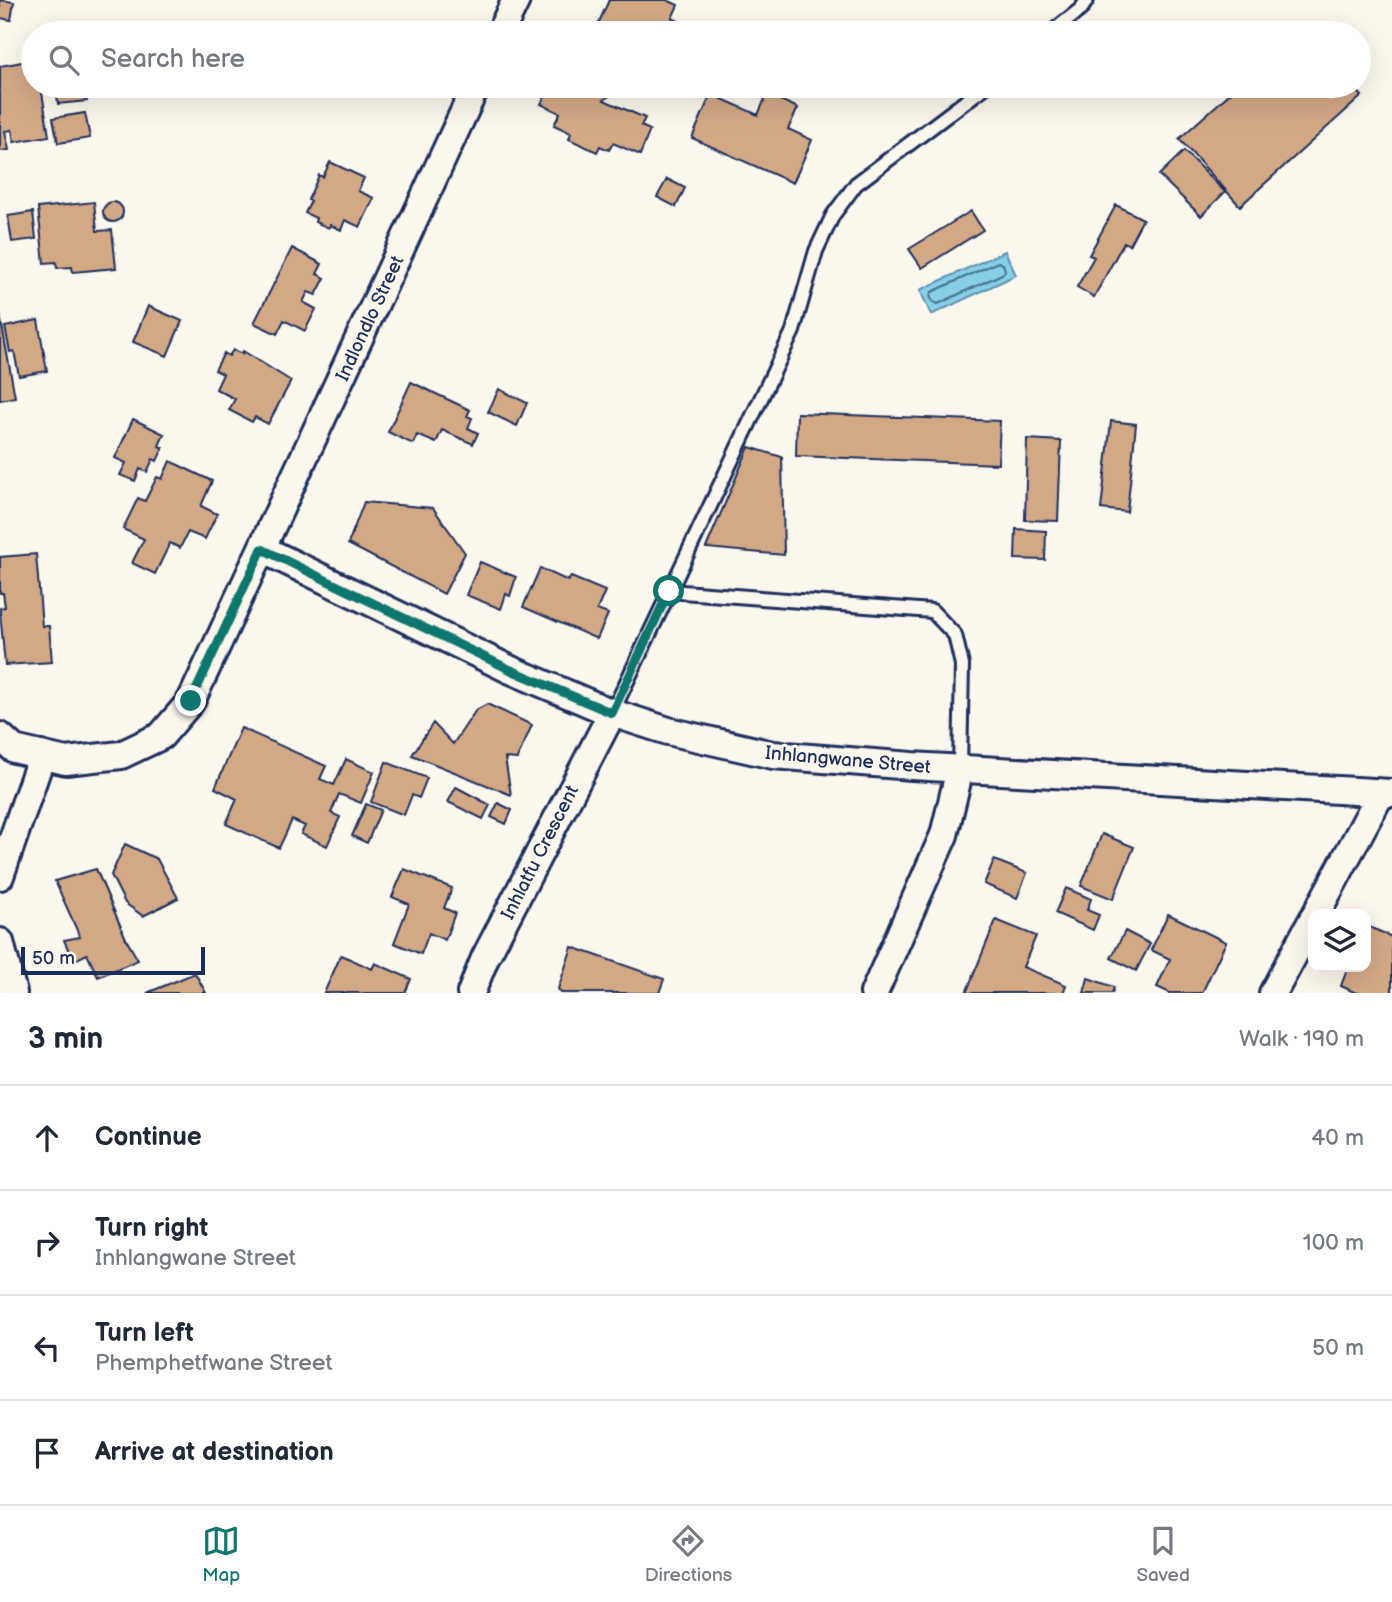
<!DOCTYPE html>
<meta charset="utf-8">
<style>
:root{--surface:#fff;--page:#f2f2f3;--text:#1f2937;--muted:#747a83;--line:#e0e1e3;--accent:#0f766e}
body{margin:0;font-family:"Balsamiq Sans",sans-serif;background:var(--page);color:var(--text)}
.controls{position:absolute;right:21px;bottom:21px;display:grid;overflow:hidden;border-radius:14px;box-shadow:0 7px 28px #0002}
.controls button{width:63px;height:63px;display:grid;place-items:center;padding:0;border:0;border-bottom:2px solid var(--line);background:var(--surface);color:var(--text);font:35px sans-serif}
.scale{position:absolute;left:21px;bottom:18px;width:184px;box-sizing:border-box;padding-left:7px;border:4px solid #1b2f5e;border-top:0;font-size:19px;line-height:24px;white-space:nowrap;color:#1b2f5e;-webkit-text-stroke:5px #fbf7ec;paint-order:stroke}
.stop{position:absolute;width:21px;height:21px;margin:-16px;border:5px solid #0f766e;border-radius:50%;background:#fff}
.stop.end{background:#0f766e;border-color:#fff;box-shadow:0 2px 7px #0008}
.list{margin:0;padding:0;list-style:none}
h2{display:flex;justify-content:space-between;align-items:center;height:91px;margin:0;padding:0 28px;font-size:30px}
h2 small{font-size:23px;font-weight:400;color:var(--muted)}
.list li{display:grid;grid-template-columns:46px 1fr auto;gap:21px;align-items:center;box-sizing:border-box;height:105px;padding:0 28px;border-top:2px solid var(--line)}
.list b{display:block;font-size:26px;white-space:nowrap}
.list p{margin:0;font-size:23px;white-space:nowrap;color:var(--muted)}
.list em{font-size:23px;font-style:normal;color:var(--muted)}
.icon{flex:none;width:38px;height:38px;fill:none;stroke:currentColor;stroke-width:2;stroke-linecap:round;stroke-linejoin:round}
.map{position:relative;flex:none;width:1392px;height:993px;overflow:hidden}
.search{position:absolute;background:var(--surface);box-shadow:0 7px 28px #0002;left:21px;right:21px;top:21px;height:77px;display:flex;align-items:center;gap:18px;box-sizing:border-box;padding:0 24px;border-radius:38px;color:var(--muted);font-size:26px}
.sheet{height:511px;background:var(--surface)}
nav{display:flex;justify-content:space-around;align-items:center;box-sizing:border-box;height:98px;border-top:2px solid var(--line);background:var(--surface);font-size:19px;color:var(--muted)}
nav a{display:grid;justify-items:center;gap:4px}
nav .on{color:var(--accent)}
.map>svg:first-child{display:block}
</style>
<div class="map">
<svg width="1392" height="993" viewBox="0 0 1392 993">
<rect width="100%" height="100%" fill="#fbf7ec"/>
<filter id="ink" filterUnits="userSpaceOnUse"><feTurbulence type="fractalNoise" baseFrequency=".0143" numOctaves="2"/><feDisplacementMap in="SourceGraphic" scale="14" xChannelSelector="R" yChannelSelector="G"/><feConvolveMatrix kernelMatrix="1 2 1 2 8 2 1 2 1" color-interpolation-filters="sRGB"/></filter>
<g filter="url(#ink)">
<path fill="#86cfe6" stroke="#5b8fb0" stroke-width="2" d="M1005,251L1016,275L931,315L920,290Z"/>
<g fill="none" stroke-linecap="round" stroke-linejoin="round">
<path stroke="#466f94" stroke-width="2" d="M998,262L1003,264L1005,270L1004,273L938,304L933,302L930,296L932,292Z"/>
</g>
<path fill="#d3a885" stroke="#1b2f5e" stroke-width="2" d="M0,0L14,2L11,20L0,18Z
M609,0H667L678,5L672,18L679,21L674,33H647L649,28L642,25L639,33H594Z
M33,60V87L41,86L49,136L14,142L12,130L5,131L9,150L0,151V66Z
M56,86H85L87,101L58,104Z
M550,86H586L609,96L604,100L645,118L641,126L650,130L640,155L613,143L609,150L600,146L597,152L569,139L571,133L554,125L560,113L541,104Z
M1238,86H1353L1362,96L1240,206L1179,139Z
M711,94L758,115L767,94L798,108L788,129L812,140L793,183L692,138Z
M85,113L90,138L58,143L53,118Z
M1184,151L1225,192L1201,216L1159,175Z
M330,162L364,178L358,191L374,198L360,227L345,220L341,230L330,225L329,228L315,222L316,218L305,213L311,201L308,200L319,175L323,177Z
M667,179L685,188L676,207L657,197Z
M103 212a10 10 0 1 1 20 0a10 10 0 1 1-20 0Z
M94,202L97,231L112,230L116,268L73,272L72,267L57,268L56,262L44,263L38,208Z
M1116,205L1143,219L1129,245L1124,242L1094,297L1077,287L1094,257L1089,255Z
M971,211L983,230L922,268L909,249Z
M33,212L36,239L12,242L8,216Z
M292,248L322,264L317,274L325,278L316,295L308,292L303,302L316,309L305,331L284,320L277,334L254,323Z
M148,306L182,321L167,356L133,342Z
M0,315L15,397L0,400Z
M38,320L47,371L19,376L14,351L10,352L5,327Z
M233,350L242,354L243,351L291,381L268,424L255,417L252,422L229,410L235,399L216,389L223,374L215,370L224,353L229,356Z
M411,382L470,410L467,416L472,418L468,428L478,433L473,444L442,430L436,443L417,435L413,444L388,432Z
M499,389L527,403L517,426L488,412Z
M797,413L1000,421L998,464L796,456Z
M133,419L164,434L159,446L163,448L157,461L153,459L147,472L140,469L135,481L120,475L126,463L115,458Z
M1111,421L1136,424L1127,512L1101,509Z
M1027,439L1061,441L1058,521L1025,520Z
M749,447L782,457L784,555L706,548Z
M170,461L212,481L201,506L217,514L205,539L188,532L180,548L170,543L155,574L132,563L144,539L123,529L138,498L145,501L157,477L162,479Z
M364,502L433,508L465,553L444,594L348,544Z
M1016,529L1046,531L1045,560L1015,559Z
M36,554L42,626H49L52,662L5,665L0,612V608L5,607L3,593H0V557Z
M480,562L516,577L510,596L506,594L501,609L466,595Z
M540,568L568,581L571,577L605,591L597,610L608,614L597,639L523,607Z
M487,704L532,725L517,759L505,758L511,795L412,755L433,723L453,744L476,710Z
M241,728L326,766L320,779L334,785L346,759L374,772L361,803L339,794L331,813L340,817L327,846L301,834L305,826L292,820L279,848L226,824L237,799L215,788Z
M386,762L427,778L419,798L412,795L404,815L371,802Z
M456,787L490,805L483,819L448,802Z
M498,803L512,810L506,824L491,817Z
M366,804L381,810L367,843L352,836Z
M1102,834L1134,847L1113,899L1081,886Z
M125,844L157,859L178,898L143,916L125,903L111,875Z
M994,860L1027,873L1017,898L984,884Z
M96,869L127,941L138,960L98,977L87,954L73,961L64,940L80,937L55,881Z
M404,869L452,888L444,908L455,913L445,940L429,933L421,954L394,943L409,904L392,897Z
M1066,888L1091,899L1087,910L1099,915L1093,930L1055,913Z
M1168,914L1226,942L1202,993H1170L1157,987L1170,959L1151,950Z
M996,920L1036,936L1023,967L1066,985L1063,993H966Z
M1367,926L1392,937V993H1356L1341,986L1348,967H1366Z
M1125,931L1150,944L1136,971L1111,958Z
M572,947L664,979L659,993H561L558,989Z
M341,955L372,969L375,963L411,979L405,993H324Z
M195,973L206,993H147Z
M1088,978L1114,987L1112,993H1084Z"/>
<g fill="none" stroke-linecap="round" stroke-linejoin="round">
<defs>
<path id="service" d="M1051,33L1081,9L1087,0
M669,591L932,611L955,635L962,665L960,769
M612,713L793,331L816,251L833,215L856,184L986,86"/>
<path id="minor" d="M500,33L516,0
M262,549L511,670L612,713L668,731L773,755L912,766L1392,793
M0,736L14,749L66,761L121,755L161,736L191,701L476,86
M0,876L42,755
M1316,914L1381,793
M0,942L13,993
M471,993L485,958L612,713
M874,993L944,835L960,769
M1273,993L1313,919"/>
</defs>
<use href="#service" stroke="#1b2f5e" stroke-width="18"/>
<use href="#minor" stroke="#1b2f5e" stroke-width="32"/>
<use href="#service" stroke="#fbf7ec" stroke-width="12"/>
<use href="#minor" stroke="#fbf7ec" stroke-width="26"/>
</g>
</g>
<g fill="none" stroke-linecap="round" stroke-linejoin="round" filter="url(#ink)">
<path stroke="#0f766e" stroke-width="9" d="M191,701L262,549L511,670L612,713L669,591"/>
</g>
<g text-anchor="middle" stroke-width="6" stroke-linejoin="round" paint-order="stroke">
<g font-size="19" fill="#1b2f5e" stroke="#fbf7ec">
<text transform="translate(369 318) rotate(-65)" y="7">Indlondlo Street</text>
<text transform="translate(848 759) rotate(5)" y="7">Inhlangwane Street</text>
<text transform="translate(539 852) rotate(-63)" y="7">Inhlatfu Crescent</text>
</g>
</g>
</svg>
<div class="controls">
<button><svg class="icon" aria-label="layers" viewBox="0 0 24 24"><path d="M12 4l9 5-9 5-9-5zM3 14l9 5 9-5"/></svg></button>
</div>
<div class="scale">50 m</div>
<div class="stop" style="left:669px;top:591px"></div>
<div class="stop end" style="left:191px;top:701px"></div>
<div class="search"><svg class="icon" aria-label="search" viewBox="0 0 24 24"><circle cx="10" cy="10" r="6"/><path d="M15 15l6 6"/></svg>Search here</div>
</div>
<section class="sheet">
<h2>3 min<small>Walk · 190 m</small></h2>
<ul class="list">
<li><svg class="icon" aria-label="ahead" viewBox="0 0 24 24"><path d="M12 20V5M6 11l6-6 6 6"/></svg><div><b>Continue</b></div><em>40 m</em></li>
<li><svg class="icon" aria-label="right" viewBox="0 0 24 24"><path d="M7 20v-9h11M14 6l5 5-5 5"/></svg><div><b>Turn right</b><p>Inhlangwane Street</p></div><em>100 m</em></li>
<li><svg class="icon" aria-label="left" viewBox="0 0 24 24"><path d="M17 20v-9H6M10 6l-5 5 5 5"/></svg><div><b>Turn left</b><p>Phemphetfwane Street</p></div><em>50 m</em></li>
<li><svg class="icon" aria-label="arrive" viewBox="0 0 24 24"><path d="M6 21V4h12l-3 4 3 4H6"/></svg><div><b>Arrive at destination</b></div></li>
</ul>
</section>
<nav>
<a class="on"><svg class="icon" aria-label="map" viewBox="0 0 24 24"><path d="M3 6l6-2 6 2 6-2v14l-6 2-6-2-6 2zM9 4v14M15 6v14"/></svg>Map</a>
<a><svg class="icon" aria-label="directions" viewBox="0 0 24 24"><path d="M12 3l9 9-9 9-9-9zM9 14v-3h6M13 9l2 2-2 2"/></svg>Directions</a>
<a><svg class="icon" aria-label="saved" viewBox="0 0 24 24"><path d="M7 4h10v16l-5-4-5 4z"/></svg>Saved</a>
</nav>
